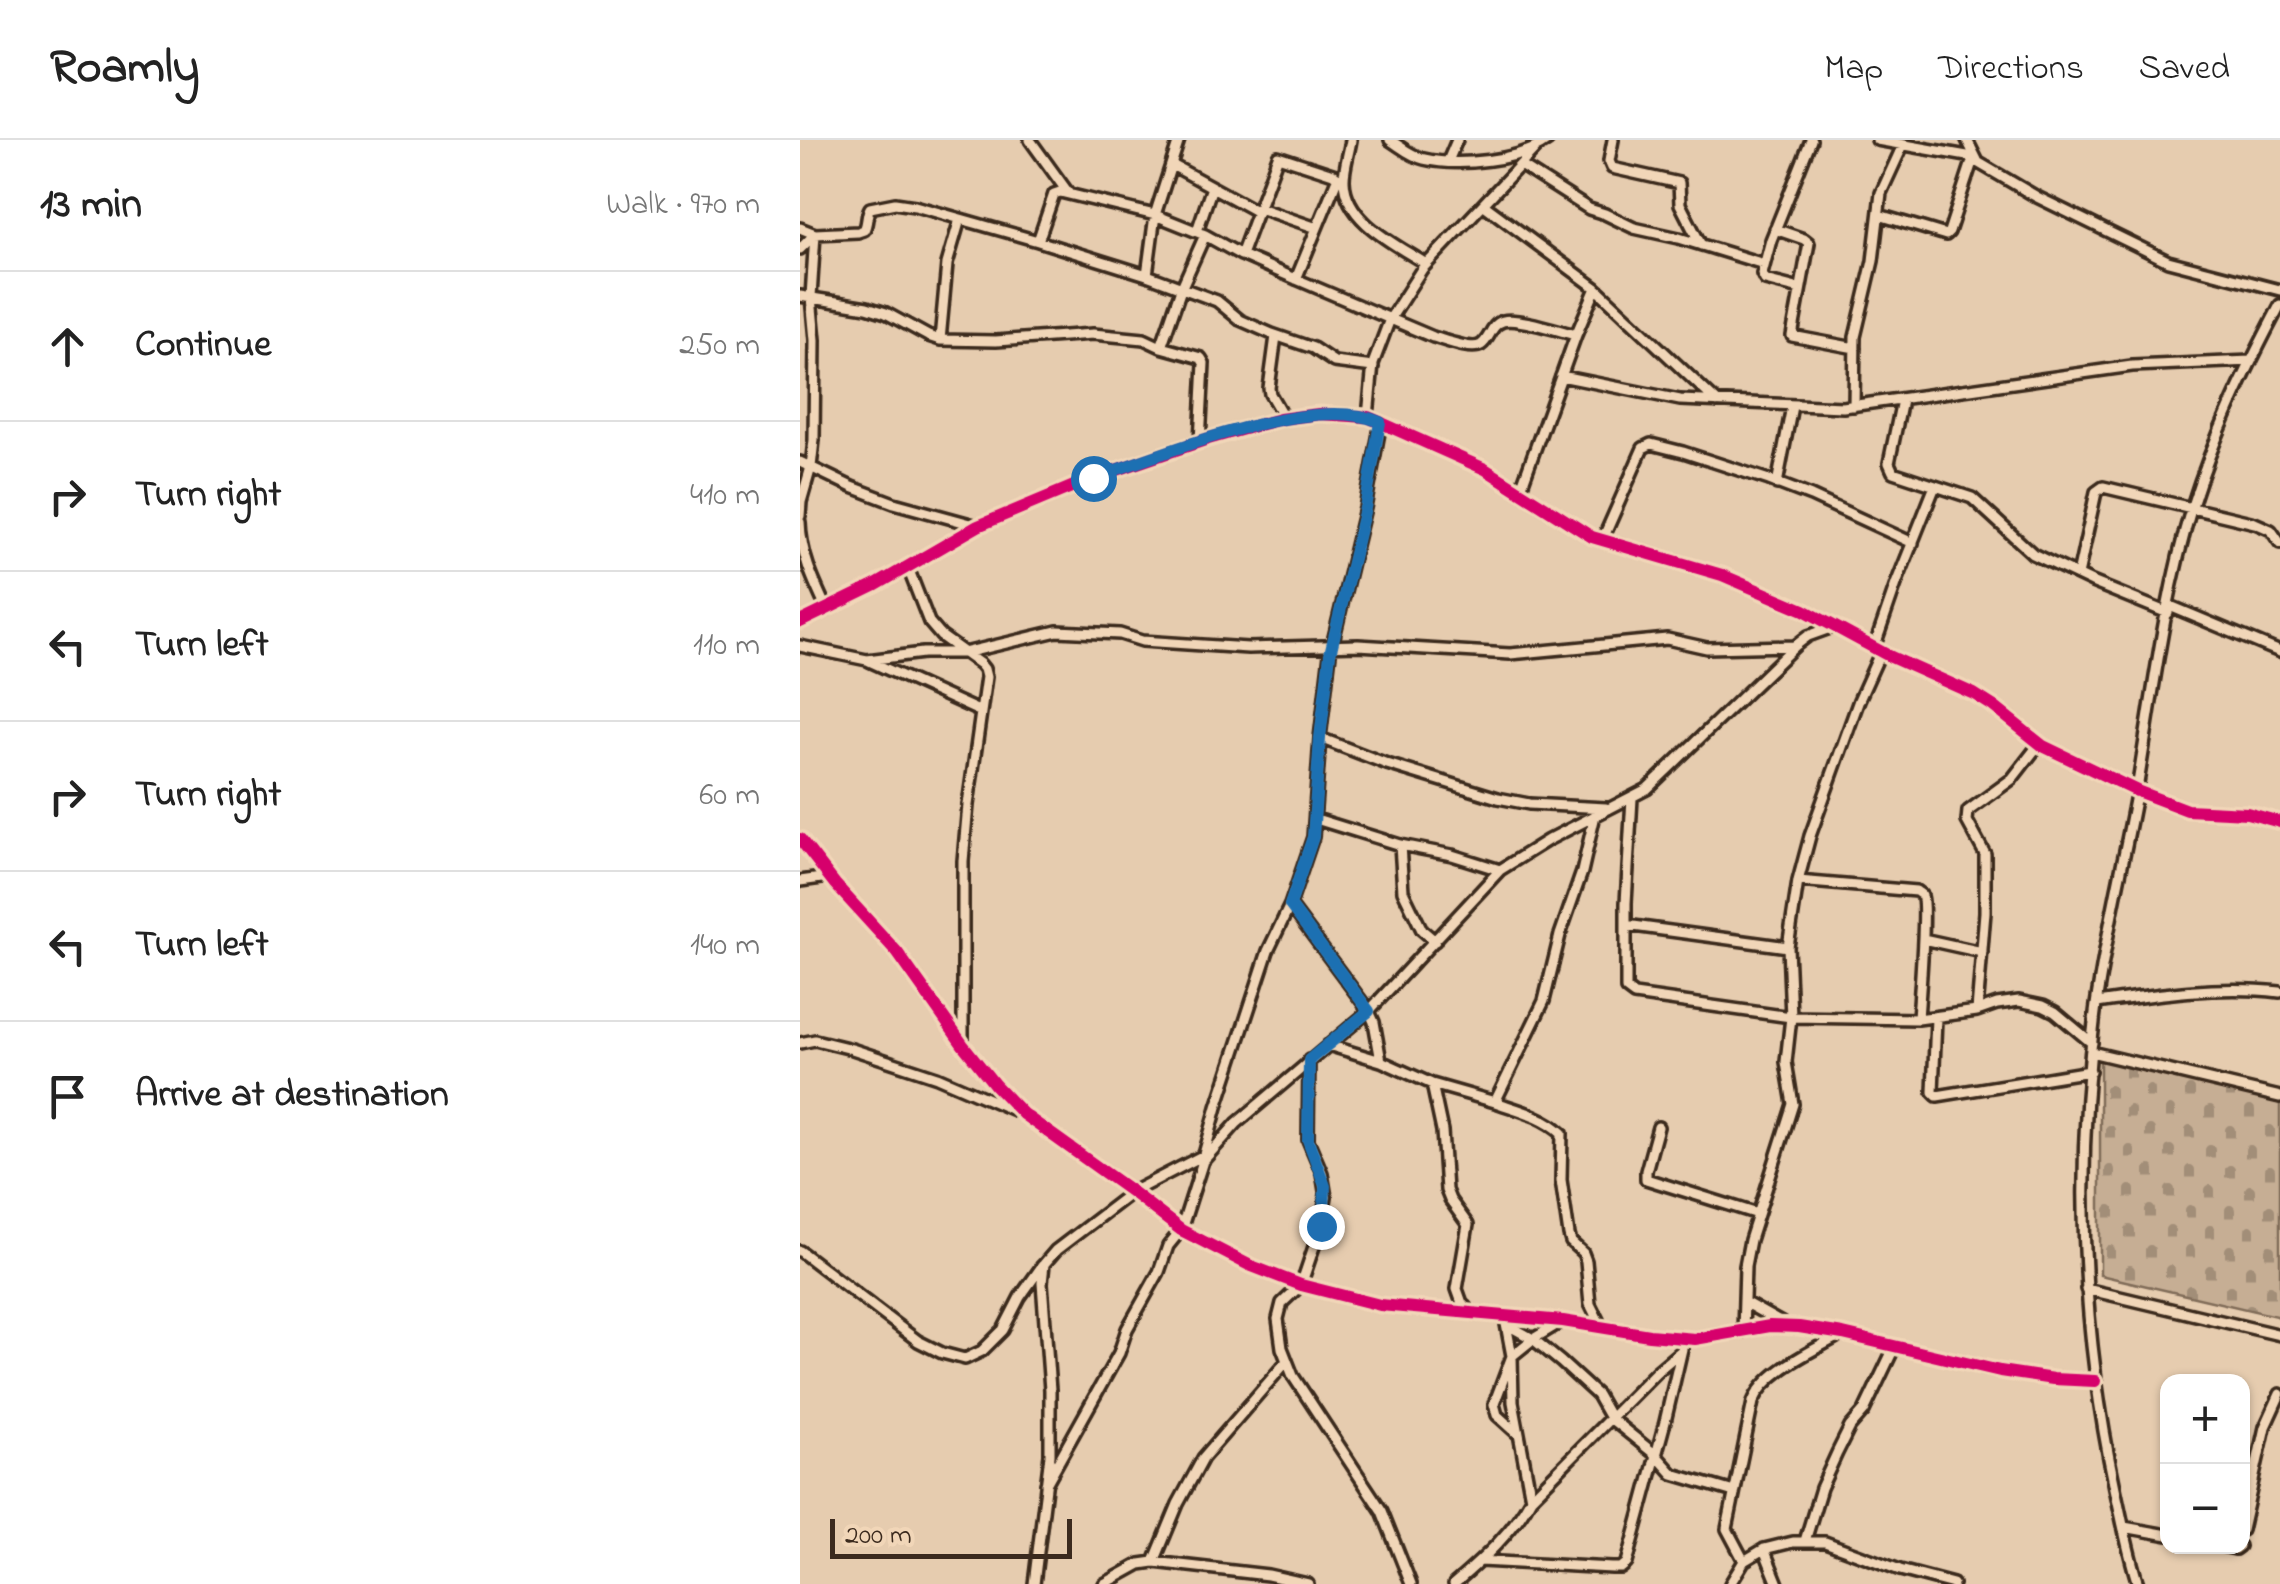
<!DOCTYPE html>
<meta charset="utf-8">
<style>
:root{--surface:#fff;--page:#f6f6f6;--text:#222;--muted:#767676;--line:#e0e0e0}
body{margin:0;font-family:"Indie Flower",sans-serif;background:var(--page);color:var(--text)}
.controls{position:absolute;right:30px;bottom:30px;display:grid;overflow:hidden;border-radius:20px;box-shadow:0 2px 8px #0004}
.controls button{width:90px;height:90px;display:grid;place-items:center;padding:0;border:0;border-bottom:2px solid var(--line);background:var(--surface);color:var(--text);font:50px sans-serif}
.scale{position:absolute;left:30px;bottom:25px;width:242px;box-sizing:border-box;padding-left:10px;border:5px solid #3b2a1e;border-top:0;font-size:28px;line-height:35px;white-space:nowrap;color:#3b2a1e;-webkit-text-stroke:8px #f1d6b8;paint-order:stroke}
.stop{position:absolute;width:30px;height:30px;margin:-22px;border:8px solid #1f6fb2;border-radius:50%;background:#fff}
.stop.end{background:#1f6fb2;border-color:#fff;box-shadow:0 2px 10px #0008}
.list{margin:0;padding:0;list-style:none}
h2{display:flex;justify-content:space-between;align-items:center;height:130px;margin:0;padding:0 40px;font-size:42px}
h2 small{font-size:32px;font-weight:400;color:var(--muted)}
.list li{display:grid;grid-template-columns:65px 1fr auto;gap:30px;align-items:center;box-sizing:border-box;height:150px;padding:0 40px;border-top:2px solid var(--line)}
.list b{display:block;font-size:38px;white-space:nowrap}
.list em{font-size:32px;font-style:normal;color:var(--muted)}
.icon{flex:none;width:55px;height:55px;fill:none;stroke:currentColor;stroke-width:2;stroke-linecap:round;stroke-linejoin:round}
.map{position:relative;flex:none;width:1480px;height:1444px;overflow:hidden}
header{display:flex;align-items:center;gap:60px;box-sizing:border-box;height:140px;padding:0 50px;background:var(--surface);border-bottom:2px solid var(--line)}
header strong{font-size:48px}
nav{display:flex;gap:55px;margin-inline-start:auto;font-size:35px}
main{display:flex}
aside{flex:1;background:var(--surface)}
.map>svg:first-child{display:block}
</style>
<header>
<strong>Roamly</strong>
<nav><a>Map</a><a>Directions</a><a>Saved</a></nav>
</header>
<main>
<aside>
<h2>13 min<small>Walk · 970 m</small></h2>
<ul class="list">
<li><svg class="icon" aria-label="ahead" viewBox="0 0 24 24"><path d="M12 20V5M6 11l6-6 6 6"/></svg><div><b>Continue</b></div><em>250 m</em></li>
<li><svg class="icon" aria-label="right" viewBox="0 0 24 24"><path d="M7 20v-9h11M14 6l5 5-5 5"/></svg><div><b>Turn right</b></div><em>410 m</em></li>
<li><svg class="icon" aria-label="left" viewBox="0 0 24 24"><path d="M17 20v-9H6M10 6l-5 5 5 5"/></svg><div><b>Turn left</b></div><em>110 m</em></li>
<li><svg class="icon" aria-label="right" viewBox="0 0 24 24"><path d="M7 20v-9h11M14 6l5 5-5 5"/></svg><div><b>Turn right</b></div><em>60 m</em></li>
<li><svg class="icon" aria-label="left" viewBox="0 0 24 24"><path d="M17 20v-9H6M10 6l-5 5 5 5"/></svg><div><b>Turn left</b></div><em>140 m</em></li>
<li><svg class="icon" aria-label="arrive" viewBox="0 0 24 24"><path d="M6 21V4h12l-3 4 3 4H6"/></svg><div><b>Arrive at destination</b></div></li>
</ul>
</aside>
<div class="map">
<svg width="1480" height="1444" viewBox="0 0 1480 1444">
<defs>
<pattern id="cemetery-stones" width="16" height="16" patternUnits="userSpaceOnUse" patternTransform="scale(2.5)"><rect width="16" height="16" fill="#c6ae94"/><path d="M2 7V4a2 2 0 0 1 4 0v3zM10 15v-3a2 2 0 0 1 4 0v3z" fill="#a28e78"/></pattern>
</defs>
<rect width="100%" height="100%" fill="#e6ccaf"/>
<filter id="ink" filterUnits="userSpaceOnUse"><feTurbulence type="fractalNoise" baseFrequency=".01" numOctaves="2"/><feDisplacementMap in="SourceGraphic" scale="20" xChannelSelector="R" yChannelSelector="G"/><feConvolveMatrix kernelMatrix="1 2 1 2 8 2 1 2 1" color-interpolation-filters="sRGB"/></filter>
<g filter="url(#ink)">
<path fill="url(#cemetery-stones)" stroke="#806c59" stroke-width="2.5" d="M1300,920L1480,960V1177L1300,1135Z"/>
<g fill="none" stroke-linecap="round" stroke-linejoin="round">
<defs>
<path id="minor" d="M230,0L269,54
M551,0C549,13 544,27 544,40C545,82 597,105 626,124
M590,0C601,7 611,16 624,19C658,27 720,21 748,0
M813,0L809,21L812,28L879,43L880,64L901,105
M1077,0L1167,16L1237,57L1368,121L1480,150
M1167,0L1177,20
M648,21L657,0
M372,25L458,72
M720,25L789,69L805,74L834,88L879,98L964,124
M684,65L796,148L917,262
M459,68L517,88
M1079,75L1146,95L1149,92L1173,19
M0,88L15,94L58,92L64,90C68,83 66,75 70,68L95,63L115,66L238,101L347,135L417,161L440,180L472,194L513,208L534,222L573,227
M975,89L1004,99L1009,103L992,196L1055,208
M397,91L412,47
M238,101L254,54L260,52L355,75L405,95L441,115L496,139L633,197C644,200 672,211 681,205C691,198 690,185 703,181C718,177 759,191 776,195
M0,109L15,94
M441,115L478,16L533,34L544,42
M347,135L355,75L379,0
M496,139L538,37
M1000,149L965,140L962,134L971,100L1011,0
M0,156L67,167L86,173L128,196L140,200L196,201L293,194L344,199L361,207L401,218L404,223L400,302
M476,196L469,248L470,254L484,278
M140,200L147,124L160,79
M361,207L381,149L405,95
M761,236L880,260L1043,267L1332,226L1451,221
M1102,260L1089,323L1093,332L1172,358L1233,414L1292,442L1368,473
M1054,266L1055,197L1073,121L1081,53L1103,5
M568,277L573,224L590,179L622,129L736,8
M0,322L52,347L94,363L178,386
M977,344L992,266
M720,351L776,195L796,148
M0,376L1,362L11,327L14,300L15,200L11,157L15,94
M0,382C1,415 13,440 27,470
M802,401L843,308L851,304L883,312L969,340L1011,356L1113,403
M108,428L129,482L141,496L180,524L184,529L186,537L168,665L163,721V903
M1278,435L1296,352L1303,347L1455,383L1471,390L1480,403
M1370,466L1480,512
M0,482L76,445L178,386L293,338L408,299L480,279L519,274L568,277L685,329L792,397L922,435L1004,470L1091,517L1174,554L1193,566L1243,606L1337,651L1387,670L1447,673L1480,682
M0,506L67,520L123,513H164L257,491L320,494L342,501L448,508L558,505L710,514L867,499L907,508L995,506
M1074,508L1096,444L1135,346
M69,521L181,572
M520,598L587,624L698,658L729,664L806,668
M832,658L826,763V849L834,855L991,877L988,807L998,741L1010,696L1059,560L1081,511
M516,679L600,705L652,715L700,730
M0,699L35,744L97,812L163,905L195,945L223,974L332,1052L381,1090L449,1125L501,1145L580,1165L763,1181L849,1195L895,1199L970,1186L999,1187L1043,1194L1200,1231L1253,1239L1295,1241
M600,705L603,751L622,790L635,801
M0,741L29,737
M998,741L1116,751C1118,753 1121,754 1122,756C1127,766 1119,861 1118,879
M490,765L569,871L574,882L581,921L632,944L695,962L744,861L760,795L782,732L795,675
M826,785L988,807
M1123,799L1182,812
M1297,863C1357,854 1419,845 1480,852
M1177,871L1185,772V714L1167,681L1168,671L1212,639L1240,603
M1136,878L1133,952L1137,956L1290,931
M0,903L15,900L52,909L137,937L216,971
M528,905L581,921
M1291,912L1480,957
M509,920L508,1000L522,1033L526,1057L521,1086L501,1145L482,1163L478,1179L482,1208L493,1236L582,1371L611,1444
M632,944L642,991L646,1050L650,1060L668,1085L657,1149L662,1163L671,1173
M695,962C718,970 744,976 762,993L761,1040L769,1095L771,1102L783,1113L786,1121L790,1164L801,1186
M858,987L846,1031V1039L958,1074
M403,1018L417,967L468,811L490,765L513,697L520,598L530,514L565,368L581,282
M0,1111L118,1201L142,1213L165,1219L182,1211L203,1190L220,1157L242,1126
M1286,1149L1480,1195
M944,1162L985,1185
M706,1184L733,1199L761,1222L797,1255L810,1278L856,1315L873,1334L934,1352
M706,1184L712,1216L713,1262L731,1358
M943,1192L945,1126L950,1100L993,964L986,922L991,877L1118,879L1177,871L1197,864L1219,861L1243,866L1255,872L1292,903
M718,1294L697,1275L694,1264L712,1216L733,1199L763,1181
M246,1344L319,1213L327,1189L359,1132L368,1106L381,1090L403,1021L437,983L569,871L700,730L748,700L847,649L995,506L1008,496L1033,487
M1324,1387L1368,1395
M1442,1390L1465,1287L1480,1254
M1005,1401L1021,1348L1037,1313L1050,1287L1064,1271L1094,1208
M1422,1406L1435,1409L1439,1406
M964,1409L993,1402H1025L1100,1430L1153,1444
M680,1421L812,1428H821L827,1423L865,1282L882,1209
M354,1422L378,1364L403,1318L487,1221
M234,1444L250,1315V1250L242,1143L244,1124L256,1110L332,1052L404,1015
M304,1444L340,1424L354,1422L468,1435L508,1444
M654,1444C684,1418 712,1393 731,1358L856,1232L881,1211
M930,1444L944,1421
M978,1444L964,1409L944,1421L927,1389L953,1262C966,1230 1014,1211 1042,1194
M1338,1444C1328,1413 1322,1380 1315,1348C1281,1189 1275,1027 1296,865C1306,793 1324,721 1337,649C1353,555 1364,458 1392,366C1414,296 1445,231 1480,165"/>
</defs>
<use href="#minor" stroke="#3b2a1e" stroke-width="16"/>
<use href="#minor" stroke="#f1d6b8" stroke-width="9"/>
<defs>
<path id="cycleway" d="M0,482L76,445L178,386L293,338L408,299L480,279L519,274L568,277L685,329L792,397L922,435L1004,470L1091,517L1174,554L1193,566L1243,606L1337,651L1387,670L1447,673L1480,682
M0,699L35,744L97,812L163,905L195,945L223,974L332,1052L381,1090L449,1125L501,1145L580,1165L763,1181L849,1195L895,1199L970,1186L999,1187L1043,1194L1200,1231L1253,1239L1295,1241"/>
</defs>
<use href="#cycleway" stroke="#f1d6b8" stroke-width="19"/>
<use href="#cycleway" stroke="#d6006c" stroke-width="12"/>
</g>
</g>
<g fill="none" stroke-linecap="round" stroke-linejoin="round" filter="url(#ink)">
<path stroke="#1f6fb2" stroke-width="12" d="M293,338C364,314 512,252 580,282L565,368L530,514L520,598L513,697L490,765L569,871L509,920L508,1000L525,1046L524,1072L521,1086"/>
</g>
</svg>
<div class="controls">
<button>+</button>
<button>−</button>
</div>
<div class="scale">200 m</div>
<div class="stop" style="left:293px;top:338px"></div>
<div class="stop end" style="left:521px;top:1086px"></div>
</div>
</main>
